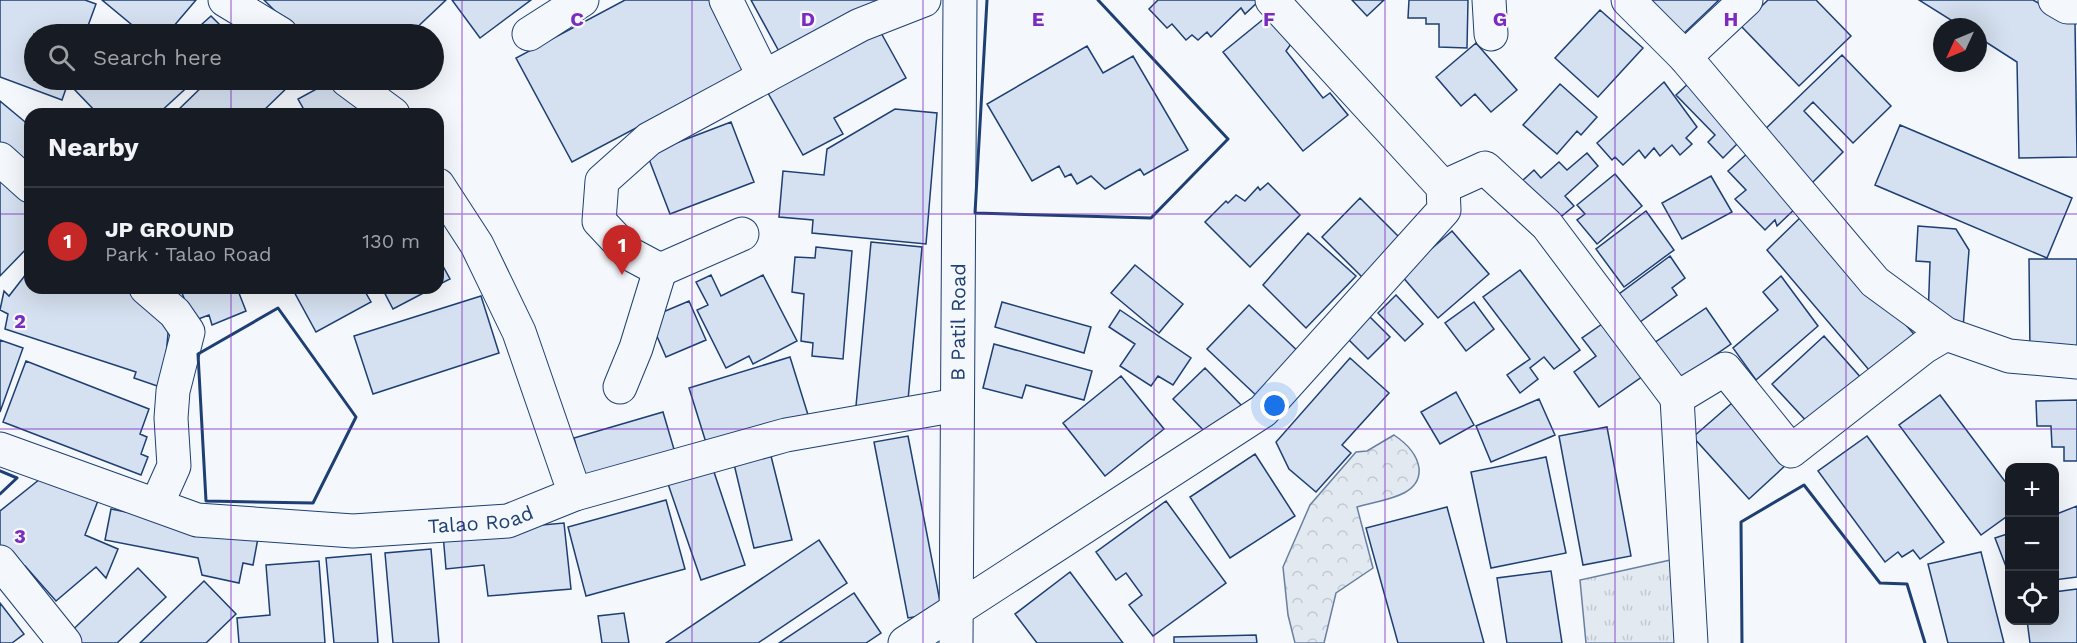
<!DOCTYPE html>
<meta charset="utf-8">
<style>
:root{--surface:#171b24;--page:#242831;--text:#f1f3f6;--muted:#9ea1a6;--line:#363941;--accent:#c62828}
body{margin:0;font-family:"Work Sans",sans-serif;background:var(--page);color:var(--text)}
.controls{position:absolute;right:18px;bottom:18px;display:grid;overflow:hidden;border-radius:12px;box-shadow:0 6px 24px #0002}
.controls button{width:54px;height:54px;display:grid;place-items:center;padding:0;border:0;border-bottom:2px solid var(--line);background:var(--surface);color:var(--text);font:30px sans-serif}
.compass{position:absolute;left:1933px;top:18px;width:54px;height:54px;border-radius:50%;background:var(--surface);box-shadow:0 6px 24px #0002;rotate:226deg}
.you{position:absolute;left:1275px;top:406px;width:21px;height:21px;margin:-15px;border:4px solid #fff;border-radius:50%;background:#1a73e8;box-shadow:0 0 0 9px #1a73e833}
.badge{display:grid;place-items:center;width:39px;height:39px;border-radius:50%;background:var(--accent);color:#fff;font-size:20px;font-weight:700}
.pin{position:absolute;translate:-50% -50px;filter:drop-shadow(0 2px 3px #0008)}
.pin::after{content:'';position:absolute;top:32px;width:21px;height:18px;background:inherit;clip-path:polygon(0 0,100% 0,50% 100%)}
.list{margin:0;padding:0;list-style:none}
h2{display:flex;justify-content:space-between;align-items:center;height:78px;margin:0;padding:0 24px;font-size:26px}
h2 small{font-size:20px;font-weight:400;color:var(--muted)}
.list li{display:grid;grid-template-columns:39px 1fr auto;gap:18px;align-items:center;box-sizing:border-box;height:108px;padding:0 24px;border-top:2px solid var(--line)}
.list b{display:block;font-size:22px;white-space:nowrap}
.list p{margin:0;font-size:20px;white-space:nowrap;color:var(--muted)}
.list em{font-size:20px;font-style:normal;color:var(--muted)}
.icon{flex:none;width:33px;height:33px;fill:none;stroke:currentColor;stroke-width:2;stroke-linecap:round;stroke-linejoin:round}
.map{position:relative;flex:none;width:2077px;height:643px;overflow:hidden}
.search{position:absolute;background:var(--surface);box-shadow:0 6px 24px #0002;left:24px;top:24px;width:420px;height:66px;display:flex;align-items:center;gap:15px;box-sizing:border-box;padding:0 21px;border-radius:33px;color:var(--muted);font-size:22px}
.panel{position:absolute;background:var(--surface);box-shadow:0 6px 24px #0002;left:24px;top:108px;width:420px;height:186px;border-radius:18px}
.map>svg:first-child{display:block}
</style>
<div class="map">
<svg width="2077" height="643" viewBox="0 0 2077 643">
<defs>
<pattern id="forest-crowns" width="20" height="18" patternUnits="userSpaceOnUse" patternTransform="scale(1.5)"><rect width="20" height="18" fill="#e3e9f0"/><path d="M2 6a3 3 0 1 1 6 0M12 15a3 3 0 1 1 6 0" fill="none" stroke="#c2c9d1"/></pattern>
<pattern id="park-tufts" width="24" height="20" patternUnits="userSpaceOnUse" patternTransform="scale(1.5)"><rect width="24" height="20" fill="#e3e9f0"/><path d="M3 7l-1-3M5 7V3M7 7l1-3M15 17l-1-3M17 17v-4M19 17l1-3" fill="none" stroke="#c2c9d1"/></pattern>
</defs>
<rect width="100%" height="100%" fill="#f4f7fb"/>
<path fill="url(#forest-crowns)" stroke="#687fa3" stroke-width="1.5" d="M1394,435C1406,443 1417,454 1419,468C1422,498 1378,500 1357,507L1373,568L1336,593L1324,643H1295L1288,615L1283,567L1310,505L1356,452L1367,451Z"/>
<path fill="url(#park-tufts)" stroke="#687fa3" stroke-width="1.5" d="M1675,559L1682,643H1586L1580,580Z"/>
<path fill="#d5e0f0" stroke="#1d3f73" stroke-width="1.5" d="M0,0H85L96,4L85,34H34V80H69L62,100L0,77Z
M102,0H196L167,34H143Z
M264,0H446L410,34H298Z
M452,0H531L480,38Z
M625,0H715L751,67L572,162L516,58Z
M751,0H881L781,55Z
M1158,0H1260L1245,14L1241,8L1211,37L1207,32L1198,40L1192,35L1186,40L1172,24L1167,28L1149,9Z
M1352,0H1384L1367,16Z
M1409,0H1468L1467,48L1439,47V24H1426V18H1408Z
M1641,0H1719L1678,39Z
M1768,0H1816L1851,36L1799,86L1741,26Z
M1919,0H2033L2075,23L2077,157L2019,158L2017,62L1978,37V27H1962Z
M1600,10L1643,48L1598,97L1555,58Z
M1271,13L1293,41L1286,51L1323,98L1330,93L1348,115L1303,151L1223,52Z
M211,16L229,34H191Z
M880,31L906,78L834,118L843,134L803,155L768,93Z
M1476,43L1517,90L1491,112L1475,94L1461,106L1436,77Z
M1087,46L1103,73L1133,56L1188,150L1144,175L1140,169L1105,189L1091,176L1077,184L1071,174L1065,177L1059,166L1032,181L987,104Z
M1842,55L1891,106L1853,143L1813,102L1804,111L1843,152L1807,188L1757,137Z
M85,80H195L158,114H98L74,89Z
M209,80H295L260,114H174Z
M333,80H343L361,114H292L303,108L298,99Z
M1691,81L1745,136L1723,158L1708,142L1715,135L1676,95Z
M1664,82L1697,127L1686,138L1692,144L1680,155L1672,145L1660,156L1654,148L1645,158L1639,150L1623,165L1615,157L1612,160L1597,143Z
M1560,84L1597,117L1581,135L1577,131L1557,154L1523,125Z
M0,101L30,126V176L0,152Z
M895,109L937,113L926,244L812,233L813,220L779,217L783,171L824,175L827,149Z
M731,122L754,182L670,214L647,154Z
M1900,125L2072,198L2047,258L1875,185Z
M1750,151L1799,205L1777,226L1775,220L1765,230L1735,199L1746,190L1728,171Z
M1587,153L1598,166L1565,196L1574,206L1557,220L1522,181L1534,170L1541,178L1559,162L1567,170Z
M0,174L30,203V245L0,276Z
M1615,174L1642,206L1597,244L1577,220L1585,214L1577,205Z
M1711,176L1732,212L1682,239L1662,203Z
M1268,183L1300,215L1250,267L1205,222L1226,201L1228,203L1236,195L1245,201L1258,187L1260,190Z
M1360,198L1405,243L1367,282L1322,237Z
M1646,211L1674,250L1624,287L1596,249Z
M1807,211L1919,340L1875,377L1767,250Z
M1918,226L1956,229L1969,250L1963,328L1928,319L1930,262L1916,261Z
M1452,231L1489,274L1438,318L1401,275Z
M1308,233L1356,276L1306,328L1263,285Z
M871,242L922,247L907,411L856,406Z
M816,247L852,251L843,359L812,356L813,343L801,341L804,294L792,292L795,257L815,258Z
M1670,256L1685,278L1672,288L1677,295L1640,322L1619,294Z
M438,257L450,279L438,285Z
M2029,259H2077V353H2030Z
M1135,265L1183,304L1159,333L1111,293Z
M30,269V288H128L169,323L163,388L134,378L136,372L5,329L8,314L0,310L4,291L9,296Z
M1520,270L1580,350L1554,369L1544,357L1530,368L1538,379L1520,393L1507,375L1530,359L1483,297Z
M711,275L721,296L763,275L797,341L753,364L749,356L726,368L697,310L708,305L696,282Z
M1781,276L1818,326L1756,380L1733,348L1778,310L1763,292Z
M180,288H237L246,311L212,325L209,315L193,321Z
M292,288H363L371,302L316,332Z
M382,288H433L393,309Z
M1396,295L1423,324L1405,341L1378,313Z
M481,296L499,353L373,394L354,336Z
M689,301L706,340L666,357L649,318Z
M1002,302L1091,327L1084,353L995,327Z
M1474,302L1494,329L1466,351L1445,323Z
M1249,305L1302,355L1260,399L1207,349Z
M1361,308L1390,337L1368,359L1339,330Z
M1706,308L1731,344L1679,380L1654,343Z
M1120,310L1191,358L1173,385L1158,376L1151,386L1120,366L1135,344L1109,327Z
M1605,322L1643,376L1599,407L1574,372L1596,356L1582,338Z
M1824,336L1863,380L1810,425L1772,384Z
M0,340L23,348L0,412Z
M994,344L1092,371L1084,400L1026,385L1022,398L983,388Z
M790,357L809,418L708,449L689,388Z
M1350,358L1389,393L1342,445L1351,453L1316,492L1289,469L1276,442Z
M26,361L149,409L140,434L147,437L141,454L148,457L141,475L3,422Z
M1205,368L1244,408L1212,439L1173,399Z
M1121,376L1164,429L1105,476L1063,423Z
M1456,392L1474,425L1440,444L1421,412Z
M1940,395L2010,488V514L1981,535L1899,425Z
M1539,399L1555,435L1491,462L1476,426Z
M2077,400V461H2064V447H2052L2051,426H2037L2036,401Z
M1732,403L1787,464L1749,499L1693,437Z
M663,412L676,456L586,481L574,438Z
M1607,427L1631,556L1583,565L1559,436Z
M908,436L942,612L908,618L874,442Z
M1867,436L1944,542L1920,559L1913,550L1902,557L1898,552L1885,562L1818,471Z
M1255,454L1295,516L1230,558L1190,497Z
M771,456L792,540L754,548L734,464Z
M1546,457L1566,553L1491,568L1471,472Z
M712,466L745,565L701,580L667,481Z
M45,475L99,498L85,535L118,549L106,578L96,567L56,601L25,566L15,570L0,550V511Z
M666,500L685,569L586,596L568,527Z
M1166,501L1226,583L1153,636L1129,605L1142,595L1126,573L1116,580L1096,552Z
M2077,506V577L2054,580V515Z
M1447,507L1484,643H1398L1366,528Z
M111,509L258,538L253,565L243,563L239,583L202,575L198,558L105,540Z
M564,523L571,589L488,596L484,565L446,569L443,534Z
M2010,533V577L1995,538Z
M819,540L847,583L758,643H666Z
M431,549L439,643H393L385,553Z
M1981,552L2004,643H1948L1928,564Z
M371,554L378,643H334L326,558Z
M319,561L325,643H239L237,618L270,615L266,565Z
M138,568L166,597L117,643H66L63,639Z
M1551,571L1562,643H1507L1497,578Z
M1070,572L1123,643H1037L1015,614Z
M204,581L236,614L206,643H140Z
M2077,589V643H2030L2027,620H2054V592Z
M854,593L881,633L866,643H779Z
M0,603L24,634L12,643H0Z
M624,613L629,643H602L598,616Z
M1256,635L1257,643H1174V637Z"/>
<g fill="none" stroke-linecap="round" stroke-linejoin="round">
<defs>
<g id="minor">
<path d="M225,0L281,34"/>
<path d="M726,0L764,77"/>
<path d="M1489,0L1491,34"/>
<path d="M1628,0L1685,57L1875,282L1946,334L2009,356L2077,362"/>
<path d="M2055,0L2067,7H2077"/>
<path d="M529,34L582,0"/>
<path d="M1685,57L1746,0"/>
<path d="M347,80L393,114"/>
<path d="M0,159L30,186"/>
<path d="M438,185L477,245L519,332L575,494"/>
<path d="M1443,187L1485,168L1547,225L1677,398L1725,369L1791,451L1924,347L1946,334"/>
<path d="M742,234L660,270L630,254L599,221L602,181L649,139L860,25L924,0"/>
<path d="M146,288L175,313L188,332L173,391L171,418L174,466L157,504"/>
<path d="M620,387L636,348L660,270"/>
<path d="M1677,398L1691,643"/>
<path id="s1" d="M0,449L197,520L353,531L508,521L575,494L786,435L957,405"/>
<path d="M0,562L65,643"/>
<path d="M905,643L1263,411L1444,210L1443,187L1272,0"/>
</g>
<g id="major">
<path id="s2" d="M956,643L960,0"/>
</g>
</defs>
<use href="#minor" stroke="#1d3f73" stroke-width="35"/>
<use href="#major" stroke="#1d3f73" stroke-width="35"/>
<use href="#minor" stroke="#f4f7fb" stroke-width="33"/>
<use href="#major" stroke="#f4f7fb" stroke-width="33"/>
<path stroke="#1d3f73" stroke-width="3" d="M987,0L975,213L1151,218L1228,139L1098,0
M278,308L356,417L313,503L206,501L198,354Z
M0,471L17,478L0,494
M1742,643L1741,522L1804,485L1880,583L1907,584L1925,643"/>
</g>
<path fill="none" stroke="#7b2cbf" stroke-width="1.5" stroke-opacity="0.55" d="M231,0V34M462,0V643M692,0V643M923,0V643M1154,0V643M1385,0V643M1615,0V643M1846,0V643M231,80V114M0,214H30M438,214H2077M231,288V643M0,429H2077"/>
<g text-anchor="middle" stroke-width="4.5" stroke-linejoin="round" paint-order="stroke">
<g font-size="20" fill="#1d3f73" stroke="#f4f7fb">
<text dy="7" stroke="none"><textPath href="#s2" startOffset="321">B Patil Road</textPath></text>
<text dy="7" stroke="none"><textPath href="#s1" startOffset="494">Talao Road</textPath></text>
</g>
</g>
<g font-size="20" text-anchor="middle" font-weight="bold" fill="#7b2cbf" stroke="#f4f7fb" stroke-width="4.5" stroke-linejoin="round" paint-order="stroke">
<text x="577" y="26">C</text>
<text x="808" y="26">D</text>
<text x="1038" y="26">E</text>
<text x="1269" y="26">F</text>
<text x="1500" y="26">G</text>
<text x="1731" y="26">H</text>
<text x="20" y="328">2</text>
<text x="20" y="543">3</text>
</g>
</svg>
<div class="controls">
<button>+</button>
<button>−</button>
<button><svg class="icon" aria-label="locate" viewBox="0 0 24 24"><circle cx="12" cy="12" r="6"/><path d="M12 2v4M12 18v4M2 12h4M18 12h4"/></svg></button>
</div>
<svg class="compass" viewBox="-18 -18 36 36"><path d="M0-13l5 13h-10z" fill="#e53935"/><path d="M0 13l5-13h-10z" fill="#9ea1a6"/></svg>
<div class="you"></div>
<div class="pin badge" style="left:622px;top:275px">1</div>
<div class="search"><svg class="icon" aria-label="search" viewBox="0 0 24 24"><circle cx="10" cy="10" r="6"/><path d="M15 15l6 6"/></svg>Search here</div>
<section class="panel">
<h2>Nearby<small></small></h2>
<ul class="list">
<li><span class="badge">1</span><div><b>JP GROUND</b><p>Park · Talao Road</p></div><em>130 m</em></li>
</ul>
</section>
</div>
